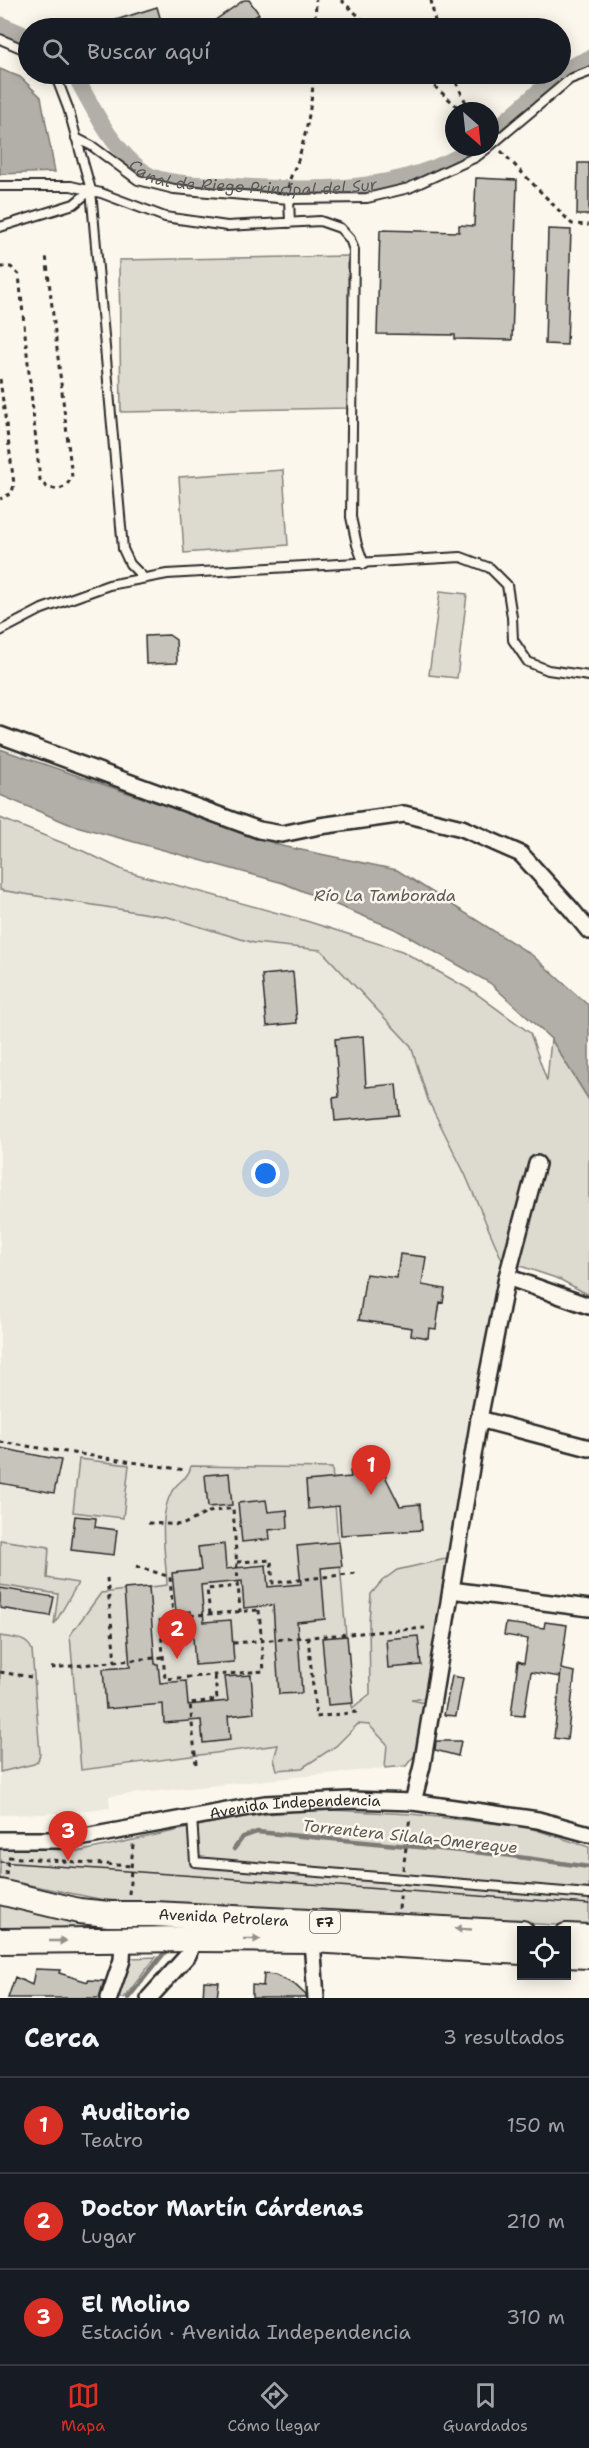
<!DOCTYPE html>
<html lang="es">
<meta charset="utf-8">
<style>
:root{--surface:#171b24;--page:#20242c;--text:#f1f3f6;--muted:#9ea1a6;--line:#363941;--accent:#d93025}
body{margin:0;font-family:"Shantell Sans",sans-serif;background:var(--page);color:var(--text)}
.controls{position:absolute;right:18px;bottom:18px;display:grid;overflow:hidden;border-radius:0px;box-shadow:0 3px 15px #0003}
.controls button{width:54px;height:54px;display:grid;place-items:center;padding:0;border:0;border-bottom:2px solid var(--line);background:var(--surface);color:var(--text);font:30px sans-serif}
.compass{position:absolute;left:445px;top:102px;width:54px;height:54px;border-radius:50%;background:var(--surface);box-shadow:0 3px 15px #0003;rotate:153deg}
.you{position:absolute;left:266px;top:1174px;width:21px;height:21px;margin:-15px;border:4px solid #fff;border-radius:50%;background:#1a73e8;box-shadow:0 0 0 9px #1a73e833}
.badge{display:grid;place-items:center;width:39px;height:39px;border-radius:50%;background:var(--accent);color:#fff;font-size:20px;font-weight:700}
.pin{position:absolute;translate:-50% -50px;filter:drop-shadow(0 2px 3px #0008)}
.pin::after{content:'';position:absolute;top:32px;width:21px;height:18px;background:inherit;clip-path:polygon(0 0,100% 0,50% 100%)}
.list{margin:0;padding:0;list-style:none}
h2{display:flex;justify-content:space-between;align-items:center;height:78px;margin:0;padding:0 24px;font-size:26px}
h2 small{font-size:20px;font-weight:400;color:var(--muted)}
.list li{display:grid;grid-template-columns:39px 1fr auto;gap:18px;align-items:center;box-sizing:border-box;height:96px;padding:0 24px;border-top:2px solid var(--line)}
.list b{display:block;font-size:22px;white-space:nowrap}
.list p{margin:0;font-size:20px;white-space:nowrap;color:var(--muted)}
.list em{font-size:20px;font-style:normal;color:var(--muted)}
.icon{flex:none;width:33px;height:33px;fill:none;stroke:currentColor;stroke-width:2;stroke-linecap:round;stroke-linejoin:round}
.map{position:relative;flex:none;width:589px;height:1998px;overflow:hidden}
.search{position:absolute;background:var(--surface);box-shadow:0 3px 15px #0003;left:18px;right:18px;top:18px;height:66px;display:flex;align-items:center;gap:15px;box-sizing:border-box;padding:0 21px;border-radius:33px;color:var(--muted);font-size:22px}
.sheet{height:366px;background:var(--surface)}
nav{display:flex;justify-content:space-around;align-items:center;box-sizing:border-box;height:84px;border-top:2px solid var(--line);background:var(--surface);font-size:16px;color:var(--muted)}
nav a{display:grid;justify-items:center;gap:3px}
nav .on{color:var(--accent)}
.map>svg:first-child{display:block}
</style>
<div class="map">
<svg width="589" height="1998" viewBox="0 0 589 1998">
<rect width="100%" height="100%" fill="#fbf7ec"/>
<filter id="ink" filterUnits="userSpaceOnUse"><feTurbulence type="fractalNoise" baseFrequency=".0167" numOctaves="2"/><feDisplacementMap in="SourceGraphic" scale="12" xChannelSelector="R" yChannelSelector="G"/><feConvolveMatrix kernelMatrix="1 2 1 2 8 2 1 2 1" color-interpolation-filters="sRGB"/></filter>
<g filter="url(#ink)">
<path fill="#ebe8de" d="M0,818L83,851L125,871L303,920L402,951L474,992L530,1033L547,1083L502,1260L414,1755L406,1766L109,1796L110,1808L43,1814L0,1815Z"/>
<path fill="#dddad0" stroke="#84827e" stroke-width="1.5" d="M348,256L350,408L121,412L119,260Z
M283,470L288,545L184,553L179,477Z
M440,591L467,594L457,678L429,675Z
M0,818L83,851L125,871L303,920L402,951L474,992L530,1033L547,1081L551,1039L589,1100V1295L559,1279L502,1260L465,1174L428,1100L411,1046L321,950L254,943L168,917L0,890Z
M79,1459L129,1465L123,1518L73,1512Z
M191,1466L332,1468L352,1708L370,1694L369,1622L371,1594L382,1581L397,1570L450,1558L425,1698L411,1700L436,1705L435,1730L406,1766L385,1768L387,1744L369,1725L358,1724L336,1746L302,1768L277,1770L274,1759L278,1745L81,1770L70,1635L101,1593L167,1585C166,1556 157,1518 172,1491C178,1481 189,1478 191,1466Z
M0,1540L49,1547L47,1578L78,1583L54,1625L58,1594L0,1585Z
M0,1636C12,1638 27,1637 32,1650L40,1754L38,1761L34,1764L0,1772Z
M311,1809L411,1814L527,1827L589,1847V1927L104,1900L0,1879V1846L82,1851L235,1818Z
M0,1901L176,1926H151L124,1933L0,1932Z
M156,1957L124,1998H117L131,1958Z"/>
<path fill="#b1afa7" stroke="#7b7a75" stroke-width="1.5" d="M0,69L20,77L41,97L55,172L0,174Z
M0,749L282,846L397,870L532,955L589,1006V1100L551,1039L490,983L395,929L283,883L69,824L0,795Z"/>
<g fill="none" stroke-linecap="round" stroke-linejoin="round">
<path stroke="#7b7a75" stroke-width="4.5" d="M234,1849L243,1837L257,1832L504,1855L589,1867
M128,1998L165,1952"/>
<g stroke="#b1afa7" stroke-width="16">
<path d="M0,24L28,36"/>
<path d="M560,71L589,58"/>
<path id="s1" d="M74,74C94,109 111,149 146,173C162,184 202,184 222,185C309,191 399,195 475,147"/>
<path d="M490,134L558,74"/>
</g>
</g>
<path fill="#c7c4bc" stroke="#2b2b2b" stroke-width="1.5" d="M244,0H249L259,14L238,28H204Z
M157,7L161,21L138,28H98L97,26Z
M578,163H589V215H577Z
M476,178L517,180L512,340L455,339V335L377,334L380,230L459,232V225L474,226Z
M548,229L571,230L567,345L545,344Z
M169,635L176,640L177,663L146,664L145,636Z
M293,972L297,1023L267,1026L262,975Z
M363,1036L366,1087L396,1084L399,1115L335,1121L333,1098L339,1097L335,1039Z
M400,1254L426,1257L422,1285L445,1289L443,1303L440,1302L436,1329L429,1328L428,1338L411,1335L412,1328L359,1320L366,1274L397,1278Z
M0,1448L61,1460L54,1493L0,1483Z
M385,1467L386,1478L400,1506L420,1504L422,1530L341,1535L339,1506L308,1509L306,1481L351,1477L350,1471Z
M229,1473L232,1505L208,1507L205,1475Z
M266,1500L268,1512L287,1510L288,1528L269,1530L270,1539L242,1542L238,1503Z
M75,1516L96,1518L95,1527L117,1530L114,1555L71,1550Z
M339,1542L342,1566L321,1568L325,1619L297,1622L302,1693L279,1694L273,1605L244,1608L242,1581L201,1585L204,1622L231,1620L234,1662L195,1665L191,1611L176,1612L172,1573L201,1570L198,1547L224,1544L226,1569L266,1565L268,1587L301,1584L297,1546Z
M149,1587L155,1664H158L160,1683L186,1681L188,1705L228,1701L225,1677L251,1675L254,1713L228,1716L230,1740L203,1743L201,1720L164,1723L163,1704L106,1709L103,1669L130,1667L124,1589Z
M0,1588L54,1597L50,1616L0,1608Z
M545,1622L567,1625L561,1669L575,1672L567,1740L554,1738L561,1671L560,1677L531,1672L524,1716L511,1715L518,1661L524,1663L528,1639L504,1635L506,1623L544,1628Z
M347,1636L353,1703L328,1705L322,1638Z
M418,1636L421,1665L388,1668L386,1639Z
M452,1676L463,1678L456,1716L444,1715Z
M436,1741H461L458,1756L435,1750Z
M35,1969L60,1970L59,1973L88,1982V1980L104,1981L99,1998H8L15,1977L32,1985Z
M264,1974L275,1975L294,1984L306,1995V1998H252V1985L263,1986Z
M204,1981L219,1982L217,1998H203Z"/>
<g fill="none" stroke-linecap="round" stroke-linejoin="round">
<defs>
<path id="service" d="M0,39L28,51
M55,74L68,108L91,190L123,549L130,564L144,578
M76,138L92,146L138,180L174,189L289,199L367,198L409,188L476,157L489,147
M490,146L570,79L589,72
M0,186H71L101,193L165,217L227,226L320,221L340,228L350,239L354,250L351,517L357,545L364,564
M289,199L290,223
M0,227L74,204L91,190
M0,631L42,609L109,585L167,574L461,557L490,568L507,585L512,617L513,640L528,662L548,670L589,676
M192,1817L195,1862L589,1894"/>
<g id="minor">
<path d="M0,735L259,830L282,834L320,826L404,814L462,828L521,854L571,909L589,931"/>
<path d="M507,1277L589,1306"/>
<path d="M479,1419L589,1448"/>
<path d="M451,1590L589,1608"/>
<path d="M413,1802L422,1766L479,1419L507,1277L537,1164"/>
<path id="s2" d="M0,1840H68L265,1804L350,1800L413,1802L538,1820L589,1834"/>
<path d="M312,1940L316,1998"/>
<path d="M109,1998L122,1960L123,1941"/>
<path d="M149,1998L188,1955L193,1939"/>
</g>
<g id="trunk">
<path id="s3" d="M0,1892L79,1911L109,1914H154L522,1933"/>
<path d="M566,1936L589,1937"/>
<path d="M0,1941L193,1939L312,1940L522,1952"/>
<path d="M566,1955L589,1956"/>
</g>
</defs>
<use href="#service" stroke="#2b2b2b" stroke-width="12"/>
<use href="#minor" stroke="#2b2b2b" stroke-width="20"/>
<use href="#trunk" stroke="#2b2b2b" stroke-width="28"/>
<path stroke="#2b2b2b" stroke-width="3" stroke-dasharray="4.5 4.5" stroke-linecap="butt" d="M341,0L372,28
M431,0L436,28
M315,28L316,0
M421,74L462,111
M452,74L470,111
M501,151L572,224L589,225
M289,188C289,174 296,169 299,157C307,131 312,101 314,74
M0,267H11L19,275L40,480L47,487L58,490L66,486L72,477L46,255
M0,379L14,484L12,493L0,499
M0,1442L185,1470
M148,1523L182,1525L209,1512L233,1508L240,1612
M237,1562L271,1560L273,1583L357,1573
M136,1566L170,1577L173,1617
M107,1578L115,1661
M259,1610L264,1671L165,1679L160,1618Z
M210,1614L207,1589L239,1586
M308,1637L316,1717L357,1712
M233,1643L425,1628
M51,1668L164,1657
M0,1672L31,1677
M196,1764L190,1703L217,1700L215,1675
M8,1857L131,1866
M403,1870L410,1817
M6,1875L8,1858
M129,1894L133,1844
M399,1909L401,1888"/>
<use href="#service" stroke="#fbf7ec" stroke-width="8"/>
<use href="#minor" stroke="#fbf7ec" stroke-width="15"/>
<use href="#trunk" stroke="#fbf7ec" stroke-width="24"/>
<path stroke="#2b2b2b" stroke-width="1.5" d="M0,1862L589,1904"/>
</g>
<defs><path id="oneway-solid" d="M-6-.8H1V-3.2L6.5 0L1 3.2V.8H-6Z" transform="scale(1.5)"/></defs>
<g fill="#93918c">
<use href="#oneway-solid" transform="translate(463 1929) rotate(-177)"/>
<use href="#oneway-solid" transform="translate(252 1939) rotate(1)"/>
<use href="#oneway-solid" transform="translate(58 1941)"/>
</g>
</g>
<g text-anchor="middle" stroke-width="5" stroke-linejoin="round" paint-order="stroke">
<rect fill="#fbf7ec" stroke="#696865" stroke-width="1.5" x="310" y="1911" width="30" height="22" rx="4.5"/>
<g font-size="14" font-weight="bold" fill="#2b2b2b">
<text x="325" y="1927">F7</text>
</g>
<g font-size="15" fill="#2b2b2b" stroke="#fbf7ec">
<text dy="5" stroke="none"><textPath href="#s2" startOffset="298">Avenida Independencia</textPath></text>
<text dy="5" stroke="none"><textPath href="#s3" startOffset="226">Avenida Petrolera</textPath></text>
</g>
<g font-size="16" font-style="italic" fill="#5a5956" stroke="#fbf7ec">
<text dy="6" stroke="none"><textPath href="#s1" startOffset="231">Canal de Riego Principal del Sur</textPath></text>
<text x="385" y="901">Río La Tamborada</text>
<text transform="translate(410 1836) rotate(6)" y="6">Torrentera Silala-Omereque</text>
</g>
</g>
</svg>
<div class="controls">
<button><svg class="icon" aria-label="locate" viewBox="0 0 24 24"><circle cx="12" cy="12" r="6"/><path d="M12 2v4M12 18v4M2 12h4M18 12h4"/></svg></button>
</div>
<svg class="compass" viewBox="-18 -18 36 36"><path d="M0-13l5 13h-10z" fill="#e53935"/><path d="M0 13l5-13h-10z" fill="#9ea1a6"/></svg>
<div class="you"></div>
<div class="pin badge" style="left:371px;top:1495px">1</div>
<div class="pin badge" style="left:177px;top:1659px">2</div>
<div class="pin badge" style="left:68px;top:1861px">3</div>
<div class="search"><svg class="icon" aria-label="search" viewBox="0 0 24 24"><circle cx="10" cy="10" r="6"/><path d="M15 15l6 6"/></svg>Buscar aquí</div>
</div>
<section class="sheet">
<h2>Cerca<small>3 resultados</small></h2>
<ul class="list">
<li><span class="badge">1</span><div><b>Auditorio</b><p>Teatro</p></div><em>150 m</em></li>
<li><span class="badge">2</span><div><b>Doctor Martín Cárdenas</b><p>Lugar</p></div><em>210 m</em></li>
<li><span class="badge">3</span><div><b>El Molino</b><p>Estación · Avenida Independencia</p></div><em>310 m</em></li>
</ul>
</section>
<nav>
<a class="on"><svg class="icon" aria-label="map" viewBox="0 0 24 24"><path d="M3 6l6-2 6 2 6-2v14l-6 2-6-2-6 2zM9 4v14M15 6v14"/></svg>Mapa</a>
<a><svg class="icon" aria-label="directions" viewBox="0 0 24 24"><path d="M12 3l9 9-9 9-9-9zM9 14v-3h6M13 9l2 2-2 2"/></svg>Cómo llegar</a>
<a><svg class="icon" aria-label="saved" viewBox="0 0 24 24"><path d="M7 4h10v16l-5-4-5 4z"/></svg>Guardados</a>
</nav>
